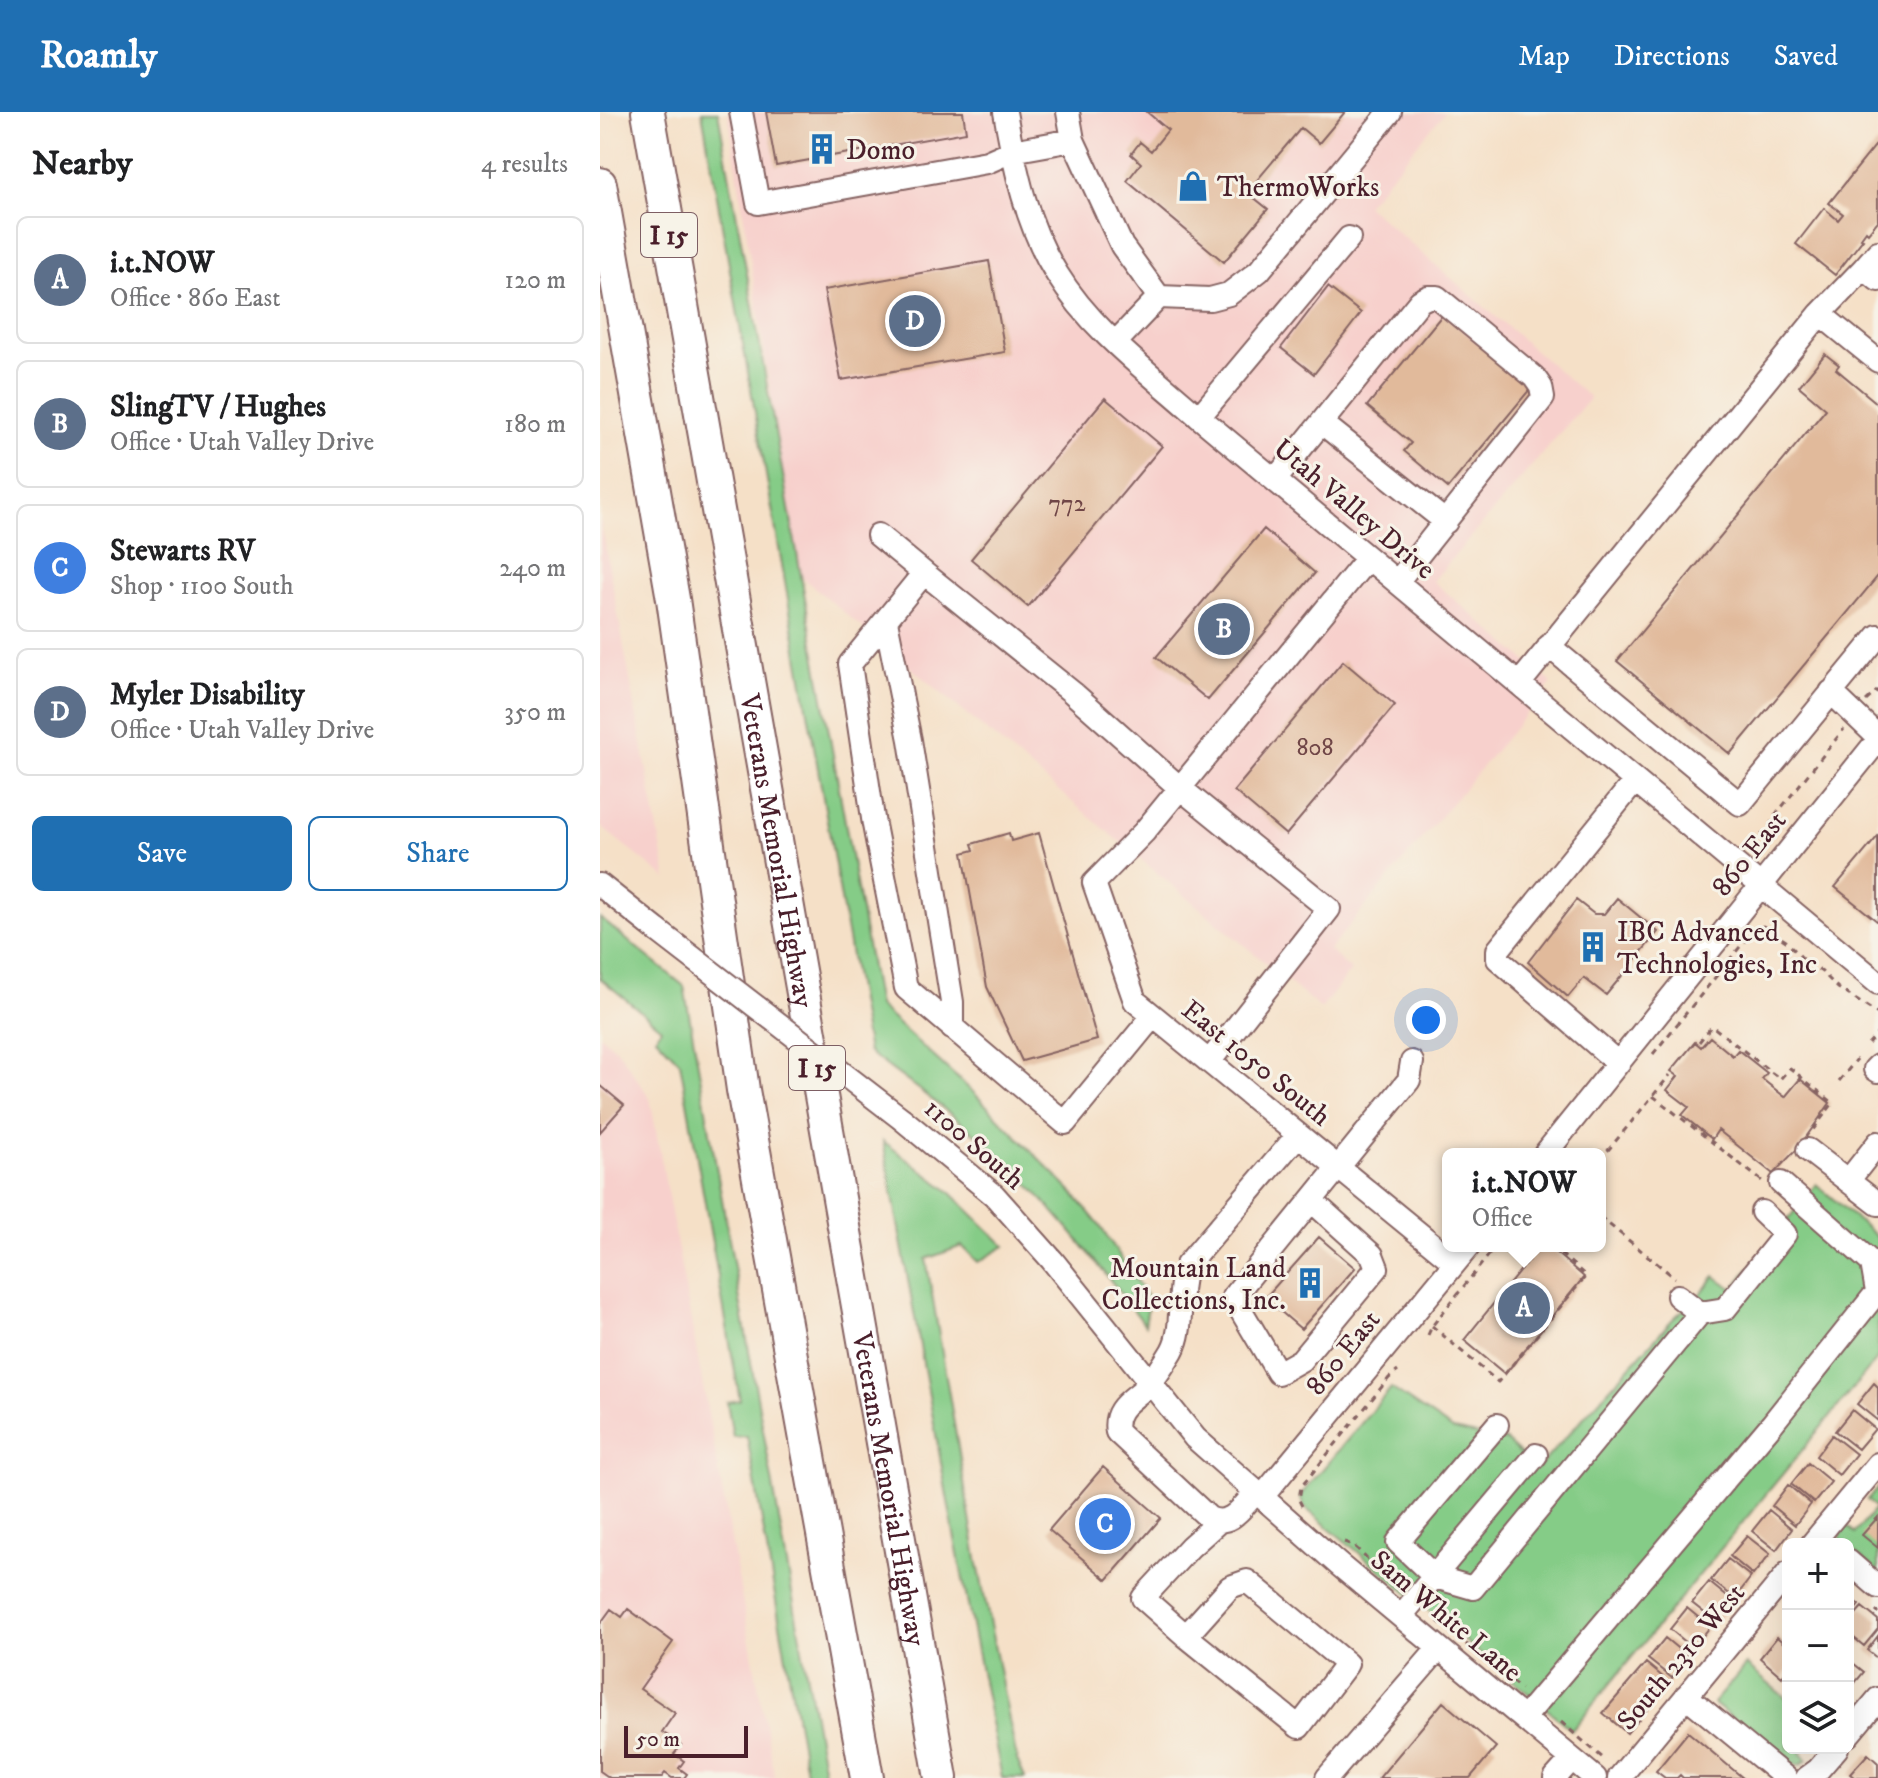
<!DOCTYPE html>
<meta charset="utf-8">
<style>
:root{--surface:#fff;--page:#f2f2f2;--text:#202124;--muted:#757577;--line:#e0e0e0;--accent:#1f6fb2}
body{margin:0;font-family:"IM FELL DW Pica",serif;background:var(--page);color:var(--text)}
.controls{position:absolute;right:24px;bottom:24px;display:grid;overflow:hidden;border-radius:12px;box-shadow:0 8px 32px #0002}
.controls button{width:72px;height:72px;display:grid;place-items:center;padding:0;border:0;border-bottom:2px solid var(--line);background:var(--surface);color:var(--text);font:40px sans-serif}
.scale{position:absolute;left:24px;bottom:20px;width:124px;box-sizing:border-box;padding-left:8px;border:4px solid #4a1f2b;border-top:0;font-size:22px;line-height:28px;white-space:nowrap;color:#4a1f2b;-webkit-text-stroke:6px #f7f3e8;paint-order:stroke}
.you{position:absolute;left:826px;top:908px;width:28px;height:28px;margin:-20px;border:6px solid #fff;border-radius:50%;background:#1a73e8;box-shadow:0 0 0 12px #1a73e833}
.badge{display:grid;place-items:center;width:52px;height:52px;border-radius:50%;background:var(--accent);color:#fff;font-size:26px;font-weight:700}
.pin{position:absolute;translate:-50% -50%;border:4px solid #fff;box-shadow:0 2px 8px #0006}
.popup{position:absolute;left:842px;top:1036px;width:164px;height:104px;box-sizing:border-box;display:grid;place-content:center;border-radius:12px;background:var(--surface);filter:drop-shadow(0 2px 6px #0005);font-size:26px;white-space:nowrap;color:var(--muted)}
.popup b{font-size:30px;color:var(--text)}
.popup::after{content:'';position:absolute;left:50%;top:100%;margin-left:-16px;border:16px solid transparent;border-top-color:var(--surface)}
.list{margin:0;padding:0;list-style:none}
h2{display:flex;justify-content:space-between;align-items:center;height:104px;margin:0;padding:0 32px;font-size:34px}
h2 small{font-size:26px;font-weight:400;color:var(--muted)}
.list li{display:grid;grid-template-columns:52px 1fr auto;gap:24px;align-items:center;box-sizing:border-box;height:128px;margin:0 16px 16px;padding:0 16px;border:2px solid var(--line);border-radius:12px}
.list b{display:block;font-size:30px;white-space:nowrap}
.list p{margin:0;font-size:26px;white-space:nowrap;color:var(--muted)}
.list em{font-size:26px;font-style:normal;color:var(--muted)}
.actions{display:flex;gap:16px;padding:24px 32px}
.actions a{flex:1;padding:18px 0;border:2px solid var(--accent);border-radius:12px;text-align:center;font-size:28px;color:var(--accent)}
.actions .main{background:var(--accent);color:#fff}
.icon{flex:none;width:44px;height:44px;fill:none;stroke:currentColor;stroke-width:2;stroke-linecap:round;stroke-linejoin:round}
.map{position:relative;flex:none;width:1278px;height:1666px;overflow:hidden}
header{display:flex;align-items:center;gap:48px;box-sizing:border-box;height:112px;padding:0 40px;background:var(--accent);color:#fff}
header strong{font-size:38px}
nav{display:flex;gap:44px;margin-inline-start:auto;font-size:28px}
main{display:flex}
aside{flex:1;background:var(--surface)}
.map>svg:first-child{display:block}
</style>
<header>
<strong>Roamly</strong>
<nav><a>Map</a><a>Directions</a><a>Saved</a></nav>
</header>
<main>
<aside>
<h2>Nearby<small>4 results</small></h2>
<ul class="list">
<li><span class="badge" style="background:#5c6f8a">A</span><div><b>i.t.NOW</b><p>Office · 860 East</p></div><em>120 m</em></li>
<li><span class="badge" style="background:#5c6f8a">B</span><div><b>SlingTV / Hughes</b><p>Office · Utah Valley Drive</p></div><em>180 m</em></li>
<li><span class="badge" style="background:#3f7fe0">C</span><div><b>Stewarts RV</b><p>Shop · 1100 South</p></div><em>240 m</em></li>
<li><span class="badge" style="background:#5c6f8a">D</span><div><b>Myler Disability</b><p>Office · Utah Valley Drive</p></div><em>350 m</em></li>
</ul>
<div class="actions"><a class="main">Save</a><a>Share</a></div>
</aside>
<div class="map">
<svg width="1278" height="1666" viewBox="0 0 1278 1666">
<rect width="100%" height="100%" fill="#f7f3e8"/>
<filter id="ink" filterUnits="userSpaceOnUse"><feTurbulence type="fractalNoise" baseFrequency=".0125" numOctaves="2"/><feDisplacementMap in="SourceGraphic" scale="16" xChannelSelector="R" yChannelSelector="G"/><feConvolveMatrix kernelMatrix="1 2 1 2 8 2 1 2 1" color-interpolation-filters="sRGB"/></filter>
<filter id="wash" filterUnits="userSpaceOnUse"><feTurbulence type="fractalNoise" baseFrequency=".006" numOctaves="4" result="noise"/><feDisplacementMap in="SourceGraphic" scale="32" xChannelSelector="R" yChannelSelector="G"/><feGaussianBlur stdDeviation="1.8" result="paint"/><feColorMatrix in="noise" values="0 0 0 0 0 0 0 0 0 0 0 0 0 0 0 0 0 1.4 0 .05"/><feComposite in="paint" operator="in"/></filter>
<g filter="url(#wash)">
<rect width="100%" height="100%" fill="#f5e0c7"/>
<path fill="#f7d0cc" d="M128,0H845L766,93L990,286L833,469L952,571L729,838L751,858L721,897L198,462Z
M0,406L67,767L0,714Z
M0,923L17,937L50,986L175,1666H0Z"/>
<path fill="#85cc87" stroke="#687659" stroke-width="2" d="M102,0H118L278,894L374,981L472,1080L500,1114L549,1188L545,1213C494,1146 440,1077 375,1022C341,993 304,967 268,940Z
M0,806L84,874L225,1666H207L147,1324L133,1325L127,1290L140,1288L80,950L56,925L61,916L0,866Z
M283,1029L349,1079L405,1134L378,1150L362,1134L326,1147L377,1447L417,1648L425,1666H402L353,1417Z
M1216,1072L1278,1126V1246L972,1618L704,1395L700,1384L791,1276L853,1318L906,1329L937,1357L1072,1208L1101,1181L1115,1164L1133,1177Z
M1278,1375V1460L1248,1435V1432L1240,1429L1242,1416L1246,1413L1255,1421L1276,1396L1267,1388Z
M1146,1553L1188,1588V1636H1204L1200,1641L1207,1648L1200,1653L1190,1652L1113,1591Z"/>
<g id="blocks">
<path fill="#e1ba9b" d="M166,0H363L366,20L176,54Z
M547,0H745L719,31L701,16L647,80L668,97L624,150L527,69L541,51L531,42L540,30L551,39L568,18Z
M1278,30V109L1268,121L1266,119L1261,126L1263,127L1235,163L1196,132L1224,96L1238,108L1243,102L1229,91Z
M389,149L405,240L241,268L224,178Z
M728,175L761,201L714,262L681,236Z
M843,202L931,276L848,376L804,339L811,331L767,294Z
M1225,242L1239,253L1236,257L1278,292V464L1130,642L1017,549L1226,297L1199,274Z
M505,286L562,334L428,495L371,447Z
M664,417L715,461L608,588L556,545Z
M743,549L795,593L686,723L634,679Z
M409,721L411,729L439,721L497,928L422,949L387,875L363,741L374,738L372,732Z
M1278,724V810L1235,775Z
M1017,786L1058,820L1006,883L984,866L968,885L928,850L976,788L994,802H1004Z
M1110,925L1133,944L1138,938L1167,961L1162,967L1185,985L1200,967L1230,991L1199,1035L1173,1062L1118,1018L1112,1027L1082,1003L1089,995L1067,978L1078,964L1071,959L1095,930L1101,935Z
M0,973L24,993L0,1020Z
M719,1125L755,1156L701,1217L665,1186Z
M940,1134H948L984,1165L905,1262L864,1228Z
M1274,1271L1278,1275V1309L1257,1292Z
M1252,1298L1275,1317L1258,1337L1235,1319Z
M1232,1323L1256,1342L1239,1363L1216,1344Z
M1208,1351L1231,1370L1214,1391L1191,1372Z
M503,1355L561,1406L507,1468L449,1418Z
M1188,1373L1211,1392L1195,1413L1172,1394Z
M1169,1398L1192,1417L1176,1438L1152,1419Z
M1278,1405V1436L1262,1423Z
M1147,1424L1170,1442L1153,1463L1130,1444Z
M1128,1447L1151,1465L1135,1486L1111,1468Z
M1109,1470L1132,1489L1116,1510L1092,1491Z
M1248,1484L1259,1493L1248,1506Z
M1262,1495L1278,1508V1517L1264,1534L1248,1521V1511Z
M1087,1496L1110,1515L1093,1536L1070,1517Z
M11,1497L22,1505L28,1497L73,1530L40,1577L75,1601L62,1620L81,1633L74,1642L84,1649L79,1656L87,1662L84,1666H72L65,1661L61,1666H10L0,1659V1512Z
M1278,1524V1547L1267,1538Z
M1177,1525L1188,1535V1558L1182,1565L1160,1546Z
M1065,1526L1088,1545L1072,1566L1048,1547Z
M1248,1547L1264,1560L1248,1579Z
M1046,1551L1070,1571L1027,1621L1003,1601Z
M843,1590L896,1635L870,1666H779Z
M1088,1620L1143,1666H1083L1080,1663L1077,1666H1065L1056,1659Z
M1268,1642L1278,1651V1666H1255L1250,1662Z"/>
</g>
</g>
<g filter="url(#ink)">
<use href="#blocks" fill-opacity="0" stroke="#866362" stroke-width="2"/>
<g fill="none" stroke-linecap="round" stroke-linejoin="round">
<defs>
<path id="minor" d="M141,0L158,91L387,50L412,39L473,28L468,0
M405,0C415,56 426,113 457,162C492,219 550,261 599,305L1278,871
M473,28L522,134L559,185
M1278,140L1264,156L1278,168
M1220,202L1264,156
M516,230L559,185L610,187L629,182L659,159L790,0
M599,305L749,126
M722,311L846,410
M675,368L820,189L828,185H837L934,265L941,275L943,286L797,470
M278,423L324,461L250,552L274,713L306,876L465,1011L553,904
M324,461L473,581L580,676L768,446
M286,509L310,628L352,890V916
M949,534L1140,692L1278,524
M919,572L1220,202L1278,249
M1231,580L1278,625
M0,773L58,819
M609,950L729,797L580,676L544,720L494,771L535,889L855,1151
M1018,951L898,847V838L1035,669
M1278,954L1275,957L1278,959
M302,1007L394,1083L452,1148L595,1326L738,1452L995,1666
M1208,1038L1278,1092
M945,1042L1278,628
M1248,1069L1278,1031
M712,1089L772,1143L777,1156L701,1248L678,1261L633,1185L809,968L812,950
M1100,1201L1125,1197L1185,1122L1162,1100
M897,1313L798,1430L835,1465L873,1476L1100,1201L1078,1184
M656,1380C643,1394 631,1416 609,1406L517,1320C512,1294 536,1287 550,1271C558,1262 566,1249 572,1239C586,1213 575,1180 587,1153L698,1023
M662,1385L869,1134
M1212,1432L1278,1352
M1248,1449L1278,1475
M801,1504L936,1343
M586,1524L630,1475L647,1469L747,1552L699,1615L586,1524L543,1486L590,1435L618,1410
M1086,1584L1186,1666
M924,1606L1172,1312L1277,1180L1272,1151L1181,1071
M1248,1623L1278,1587
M727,1666L839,1536
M955,1666L972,1647
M1019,1666L1188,1461
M1207,1666L1218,1658L1237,1636"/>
<g id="highway">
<path id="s1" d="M48,0L341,1666"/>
<path d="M0,72L73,487L143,978L267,1666"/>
</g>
</defs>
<use href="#minor" stroke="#866362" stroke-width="26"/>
<use href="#highway" stroke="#866362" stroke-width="36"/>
<path stroke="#866362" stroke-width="3" stroke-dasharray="6 6" stroke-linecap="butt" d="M1266,589L1278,578
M1155,731L1154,728L1167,719L1174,705L1244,617
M1099,930L1112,914L1180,967L1190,956L1233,991L1212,1019
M1268,932L1278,921
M1053,942L1152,820L1163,814L1186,829L1205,849L1222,860L1238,876L1278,902
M1239,969L1257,947
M1053,984L1162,1069
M1000,1048L1070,963
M1000,1105L1075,1166
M832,1214L898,1270L986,1164L952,1134
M828,1223L832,1214L896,1134
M702,1394L699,1388L701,1375L789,1266L798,1259
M744,1430C758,1434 760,1441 770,1450C780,1459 788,1461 794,1474
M1276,1501L1278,1499
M838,1509L887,1549
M893,1554L921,1577
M961,1610L1004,1647"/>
<use href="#minor" stroke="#fff" stroke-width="22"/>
<use href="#highway" stroke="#fff" stroke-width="32"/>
<defs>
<path id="minor-bridge" d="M58,819L302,1007"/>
</defs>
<use href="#minor-bridge" stroke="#866362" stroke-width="26" stroke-linecap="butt"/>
<use href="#minor-bridge" stroke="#fff" stroke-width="22"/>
</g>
</g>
<defs>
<symbol id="building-bare" viewBox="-9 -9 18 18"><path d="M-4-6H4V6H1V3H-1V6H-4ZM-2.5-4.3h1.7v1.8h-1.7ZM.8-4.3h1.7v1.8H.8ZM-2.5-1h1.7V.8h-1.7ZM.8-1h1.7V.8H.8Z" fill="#1f6fb2" stroke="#f7f3e8" stroke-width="2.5" paint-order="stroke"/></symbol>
<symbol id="shop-bare" viewBox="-9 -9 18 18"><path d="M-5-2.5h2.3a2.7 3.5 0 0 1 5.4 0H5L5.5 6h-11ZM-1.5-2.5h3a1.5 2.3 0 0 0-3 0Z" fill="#1f6fb2" stroke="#f7f3e8" stroke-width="2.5" paint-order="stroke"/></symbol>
</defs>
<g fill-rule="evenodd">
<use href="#building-bare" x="200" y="15" width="44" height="44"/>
<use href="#shop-bare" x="571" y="52" width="44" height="44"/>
<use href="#building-bare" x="971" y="813" width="44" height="44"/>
<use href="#building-bare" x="688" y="1149" width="44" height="44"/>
</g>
<g text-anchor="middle" stroke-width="6" stroke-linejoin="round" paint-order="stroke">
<g font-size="24" fill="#704647">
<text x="467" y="399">772</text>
<text x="715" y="643">808</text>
</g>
<g fill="#f7f3e8" stroke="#7e5f64" stroke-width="2">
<rect x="41" y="101" width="56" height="44" rx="6"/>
<rect x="189" y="934" width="56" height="44" rx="6"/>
</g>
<g font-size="26" font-weight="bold" fill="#4a1f2b">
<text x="69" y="132">I 15</text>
<text x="217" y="965">I 15</text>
</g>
<g font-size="28" fill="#4a1f2b" stroke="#f7f3e8" text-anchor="start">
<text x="246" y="47">Domo</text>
<text x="617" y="84">ThermoWorks</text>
<text x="1017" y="829">IBC Advanced<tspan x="1017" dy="32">Technologies, Inc</tspan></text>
<text x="686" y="1165" text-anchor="end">Mountain Land<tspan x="686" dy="32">Collections, Inc.</tspan></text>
</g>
<g font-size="28" fill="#4a1f2b" stroke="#f7f3e8">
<text transform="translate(755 396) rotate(40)" y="10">Utah Valley Drive</text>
<text dy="10" stroke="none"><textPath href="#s1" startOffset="750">Veterans Memorial Highway</textPath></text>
<text transform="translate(1148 741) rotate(-51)" y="10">860 East</text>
<text transform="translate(657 950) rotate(39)" y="10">East 1050 South</text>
<text transform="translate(375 1031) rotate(41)" y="10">1100 South</text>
<text transform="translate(742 1240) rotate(-51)" y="10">860 East</text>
<text dy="10" stroke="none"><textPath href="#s1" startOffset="1398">Veterans Memorial Highway</textPath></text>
<text transform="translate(847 1503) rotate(40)" y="10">Sam White Lane</text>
<text transform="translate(1080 1544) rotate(-50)" y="10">South 2310 West</text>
</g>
</g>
</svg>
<div class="controls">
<button>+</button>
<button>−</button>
<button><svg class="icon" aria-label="layers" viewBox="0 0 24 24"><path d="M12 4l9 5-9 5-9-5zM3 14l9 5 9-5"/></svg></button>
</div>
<div class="scale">50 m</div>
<div class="you"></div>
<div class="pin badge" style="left:924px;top:1196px;background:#5c6f8a">A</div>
<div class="popup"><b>i.t.NOW</b>Office</div>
<div class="pin badge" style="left:624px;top:517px;background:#5c6f8a">B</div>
<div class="pin badge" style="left:505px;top:1412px;background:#3f7fe0">C</div>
<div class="pin badge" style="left:315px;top:209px;background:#5c6f8a">D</div>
</div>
</main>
